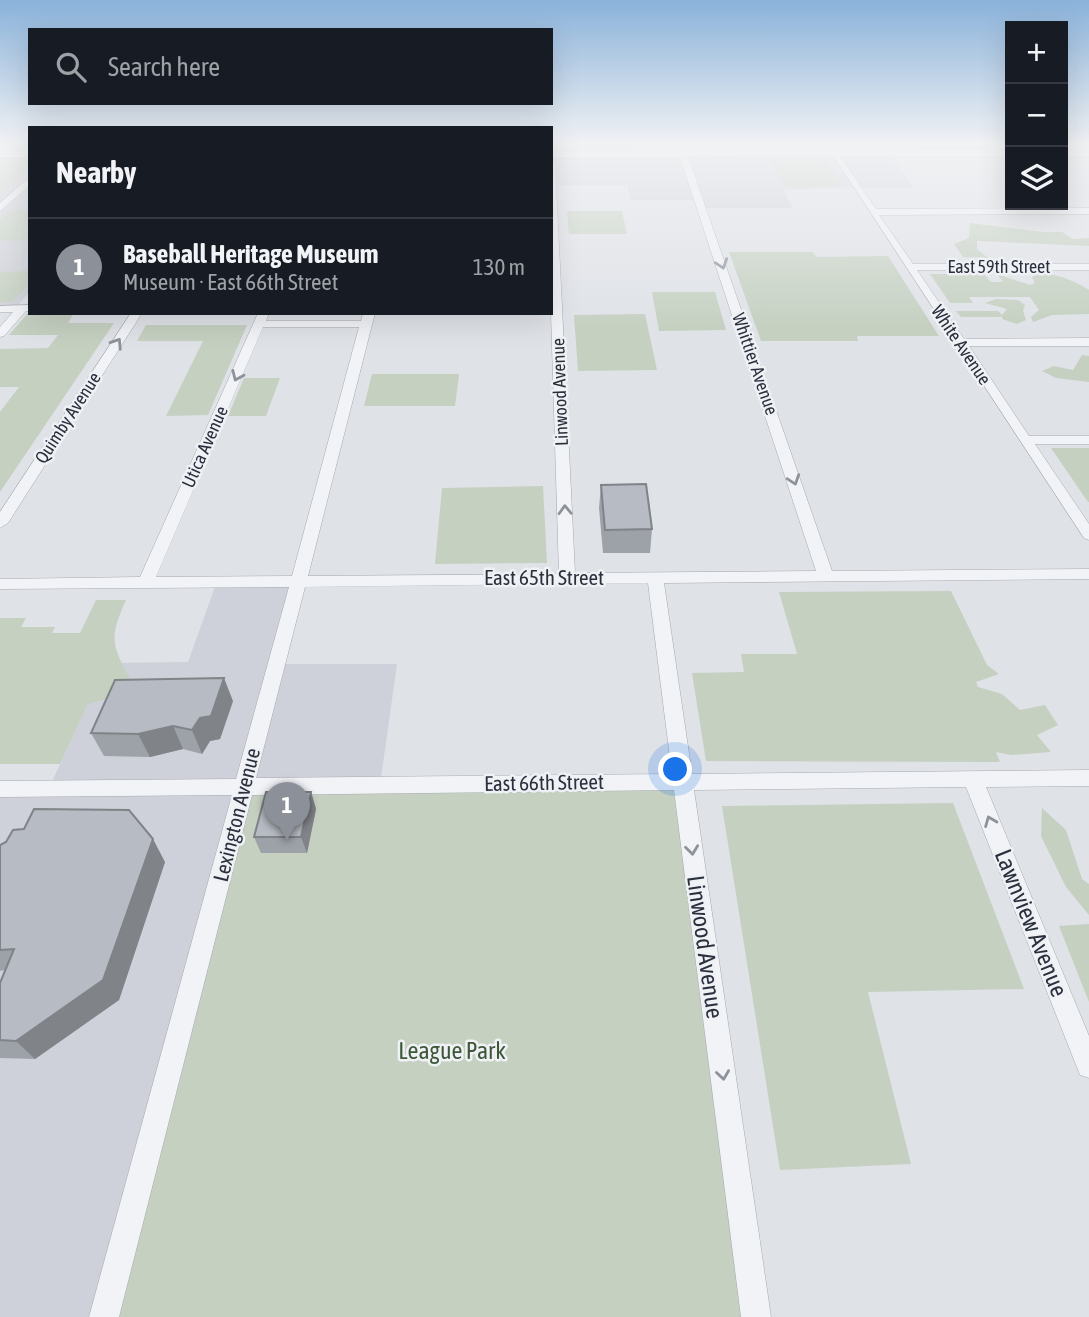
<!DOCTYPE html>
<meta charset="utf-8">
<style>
:root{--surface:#171b24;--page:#242831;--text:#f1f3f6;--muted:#9ea1a6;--line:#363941;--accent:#8c9099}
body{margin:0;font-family:"Asap Condensed",sans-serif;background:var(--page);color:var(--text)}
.controls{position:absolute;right:21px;top:21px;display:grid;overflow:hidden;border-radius:0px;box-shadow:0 7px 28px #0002}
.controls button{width:63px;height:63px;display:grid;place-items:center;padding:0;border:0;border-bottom:2px solid var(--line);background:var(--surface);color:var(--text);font:35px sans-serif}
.you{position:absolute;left:676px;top:770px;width:24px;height:24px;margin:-18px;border:5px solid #fff;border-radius:50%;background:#1a73e8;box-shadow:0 0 0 10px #1a73e833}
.badge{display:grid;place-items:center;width:46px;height:46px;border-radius:50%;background:var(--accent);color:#fff;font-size:23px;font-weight:700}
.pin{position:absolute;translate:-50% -58px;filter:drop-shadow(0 2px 4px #0008)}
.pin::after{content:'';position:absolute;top:37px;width:24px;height:21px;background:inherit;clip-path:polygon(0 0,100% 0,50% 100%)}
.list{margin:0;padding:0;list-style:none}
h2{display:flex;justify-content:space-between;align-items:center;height:91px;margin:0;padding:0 28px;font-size:30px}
h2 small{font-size:23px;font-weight:400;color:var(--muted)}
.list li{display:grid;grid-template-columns:46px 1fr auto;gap:21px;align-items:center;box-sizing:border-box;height:98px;padding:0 28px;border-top:2px solid var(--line)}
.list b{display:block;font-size:26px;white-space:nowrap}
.list p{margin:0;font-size:23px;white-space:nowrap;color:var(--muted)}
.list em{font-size:23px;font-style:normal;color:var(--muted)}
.icon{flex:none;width:38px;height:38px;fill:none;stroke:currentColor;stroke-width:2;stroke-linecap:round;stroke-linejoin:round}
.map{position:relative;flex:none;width:1089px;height:1317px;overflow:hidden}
.search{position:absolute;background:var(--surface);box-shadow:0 7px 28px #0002;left:28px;top:28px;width:525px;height:77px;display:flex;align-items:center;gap:18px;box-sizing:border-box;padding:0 24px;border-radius:0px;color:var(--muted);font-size:26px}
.panel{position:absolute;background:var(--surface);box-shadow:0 7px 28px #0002;left:28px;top:126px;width:525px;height:189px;border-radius:0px}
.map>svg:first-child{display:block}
</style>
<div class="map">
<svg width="1089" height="1317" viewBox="0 0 1089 1317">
<rect width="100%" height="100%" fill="#dfe2e7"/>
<path fill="#ced1d9" d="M0,144H30V291L15,309H0Z
M551,144H990L999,153L889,154L914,188L784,189L792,208H703L700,200H631L627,185H552Z
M299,580L273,664H397L380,785L104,1317H0V789L49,788L107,663L188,662L217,581Z"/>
<path fill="#c5d0c1" d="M771,160H826L843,186L784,187Z
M5,161H30V168L4,191H0V165Z
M11,210H30V240L0,241V221Z
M567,211H622L627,234H569Z
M970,223L1043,232H1062L1073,239L1089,238V246L977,241V249L988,258L963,257L954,244L969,238Z
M729,252H812L817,257L888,256L939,336H857L858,341H761Z
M30,271V283L12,302H0V272Z
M930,274H984L991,282H1003L997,274L1030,285L1035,283L1032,277C1046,268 1076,281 1089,290V314L1052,315L1033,322L1031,317L1039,310L1030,297H969L973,303H950Z
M652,292H715L726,330L659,331Z
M996,299L1018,300L1025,305L1023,311L1026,320L1017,324L1002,319V317H961L956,311H998L1002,315L1007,309L985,303Z
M28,313H74L68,323H114L0,492V412L19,387H0V349L48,348L58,335H9Z
M645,314L657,370L578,371L574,315Z
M146,325H247L208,415L166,416L203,341H137Z
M1082,355L1089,356V382L1056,378L1042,371L1054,366L1073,370Z
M372,374H459L455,406H364Z
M244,378H280L266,416H228Z
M1051,448H1089V502H1088Z
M543,486L547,563L435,564L442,488Z
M951,591L987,665L999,674L976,682L978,687L1002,694L1020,710L1045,705L1058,725L1037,735L1051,752L1011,755L996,752L1000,762L706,761L692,673L744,672L741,654H797L779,592Z
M96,600H126C109,638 111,645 132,682L125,694L88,704L60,764H0V618H26L21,627H55L52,633H80Z
M683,782L757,1317H103L244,786Z
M953,803L1024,989L868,992L911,1164L780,1170L722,806Z
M1042,808L1066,830L1082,879L1089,884V915L1066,887L1041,836Z
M1089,924V1002L1059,926Z"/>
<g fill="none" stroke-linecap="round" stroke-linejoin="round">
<defs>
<path id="minor" d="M629,144H638L651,154L644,156Z
M986,144H994L1003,153L996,155Z
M683,152L687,154L832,571L1089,569V579L664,583L692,774L1089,770V786L986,787L1089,1036V1078L1080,1075L966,787L694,790L771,1317H741L674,790L252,795L119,1317H89L232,795L0,797V781L236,779L289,587L0,589V579L140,577L258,313H269L266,321H361L363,313H375L308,576L559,574L551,313V162L555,164L575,573L816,571L679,154ZM263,327H359L292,576L156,577ZM648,583L672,774L256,778L305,587Z
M831,152H837L876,209L1089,208V214L879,215L913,264H1089V270H917L964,339L1089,338V346H969L1029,436H1089V444H1035L1089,524V540L1084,538Z
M30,177V185L0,211V203Z
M30,305V311H26L4,336L0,337V327L13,312H0V306Z
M131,313H142L8,523L0,528V512Z"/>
<path id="major" d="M1010,150V156L551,157V151Z
M1063,150H1089V156H1063Z
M0,151H30V157H0Z"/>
</defs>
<use href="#minor" stroke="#a5a9b1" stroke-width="1"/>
<use href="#major" stroke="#a0a6b2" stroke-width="1"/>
<use href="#minor" fill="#f2f3f6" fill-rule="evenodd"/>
<use href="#major" fill="#fff" fill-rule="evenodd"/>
</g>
<path fill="#9da1a8" d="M601,485L652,529L650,553H603L599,508Z
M233,701L220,739L210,741L202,754L183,749L150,757L104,756L91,733Z
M311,792L316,809L307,853H261L254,837Z
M24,829L165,862L119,1000L35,1059L0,1058V983L5,970L0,971V845Z"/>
<path fill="#808388" d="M224,678L233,701L220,739L210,741L202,754L192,730Z
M173,726L183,749L150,757L138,734Z
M311,792L316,809L307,853L301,837Z
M153,839L165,862L119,1000L35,1059L16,1041Z"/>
<path fill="#b7bbc3" stroke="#808388" stroke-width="2" d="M646,484L652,529L605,530L601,485Z
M224,678L211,716L200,718L192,730L173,726L138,734L91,733L115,680Z
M266,792H311L301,837H254Z
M34,809L129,810L153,839L103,980L16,1041L0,1040V983L14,949L0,950V845L6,842L13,830L24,829Z"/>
<defs><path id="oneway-chevron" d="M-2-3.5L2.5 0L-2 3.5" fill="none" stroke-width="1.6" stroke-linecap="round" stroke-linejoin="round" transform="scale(1.75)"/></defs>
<g stroke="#8e929a">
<use href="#oneway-chevron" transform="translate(722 264) rotate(71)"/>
<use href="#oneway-chevron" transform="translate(117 343) rotate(-57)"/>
<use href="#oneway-chevron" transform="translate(237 376) rotate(114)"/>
<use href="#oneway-chevron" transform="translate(794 480) rotate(71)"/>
<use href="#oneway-chevron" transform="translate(565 510) rotate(-92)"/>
<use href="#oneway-chevron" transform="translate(990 821) rotate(-112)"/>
<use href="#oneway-chevron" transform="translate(692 850) rotate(83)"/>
<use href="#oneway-chevron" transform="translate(723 1075) rotate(82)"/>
</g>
<linearGradient id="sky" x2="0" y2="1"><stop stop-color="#8ab2da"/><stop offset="0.44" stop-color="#f1f2f4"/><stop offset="1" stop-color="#f1f2f4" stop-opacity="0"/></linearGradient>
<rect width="1089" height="328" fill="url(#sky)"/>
<g text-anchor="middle" stroke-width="5" stroke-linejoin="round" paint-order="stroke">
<g font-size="18" fill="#2a303d" stroke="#eff1f5">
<text x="999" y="273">East 59th Street</text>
<text transform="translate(961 345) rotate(56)" y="6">White Avenue</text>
<text transform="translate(755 364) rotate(71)" y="6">Whittier Avenue</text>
<text transform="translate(560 392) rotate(-92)" y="6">Linwood Avenue</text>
<text transform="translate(68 418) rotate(-57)" y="6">Quimby Avenue</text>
<text transform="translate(205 447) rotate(-66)" y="6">Utica Avenue</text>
</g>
<g font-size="21" fill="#2a303d" stroke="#eff1f5">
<text x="544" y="585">East 65th Street</text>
<text transform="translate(544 783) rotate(-1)" y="7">East 66th Street</text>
<text transform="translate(237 815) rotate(-76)" y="7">Lexington Avenue</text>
</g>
<g font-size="24" fill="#2a303d" stroke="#eff1f5">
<text transform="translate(1031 923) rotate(68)" y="8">Lawnview Avenue</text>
<text transform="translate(705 947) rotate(82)" y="8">Linwood Avenue</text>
</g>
<g font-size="24" fill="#3d5738" stroke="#eff1f5">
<text x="452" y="1059">League Park</text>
</g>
</g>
</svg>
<div class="controls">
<button>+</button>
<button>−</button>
<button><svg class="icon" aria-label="layers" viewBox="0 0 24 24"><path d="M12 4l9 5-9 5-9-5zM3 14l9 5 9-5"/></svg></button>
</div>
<div class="you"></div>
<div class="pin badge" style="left:287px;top:840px">1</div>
<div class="search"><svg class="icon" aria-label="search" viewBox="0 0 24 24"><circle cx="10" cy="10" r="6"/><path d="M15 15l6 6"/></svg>Search here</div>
<section class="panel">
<h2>Nearby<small></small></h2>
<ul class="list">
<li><span class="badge">1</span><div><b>Baseball Heritage Museum</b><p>Museum · East 66th Street</p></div><em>130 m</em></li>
</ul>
</section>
</div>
